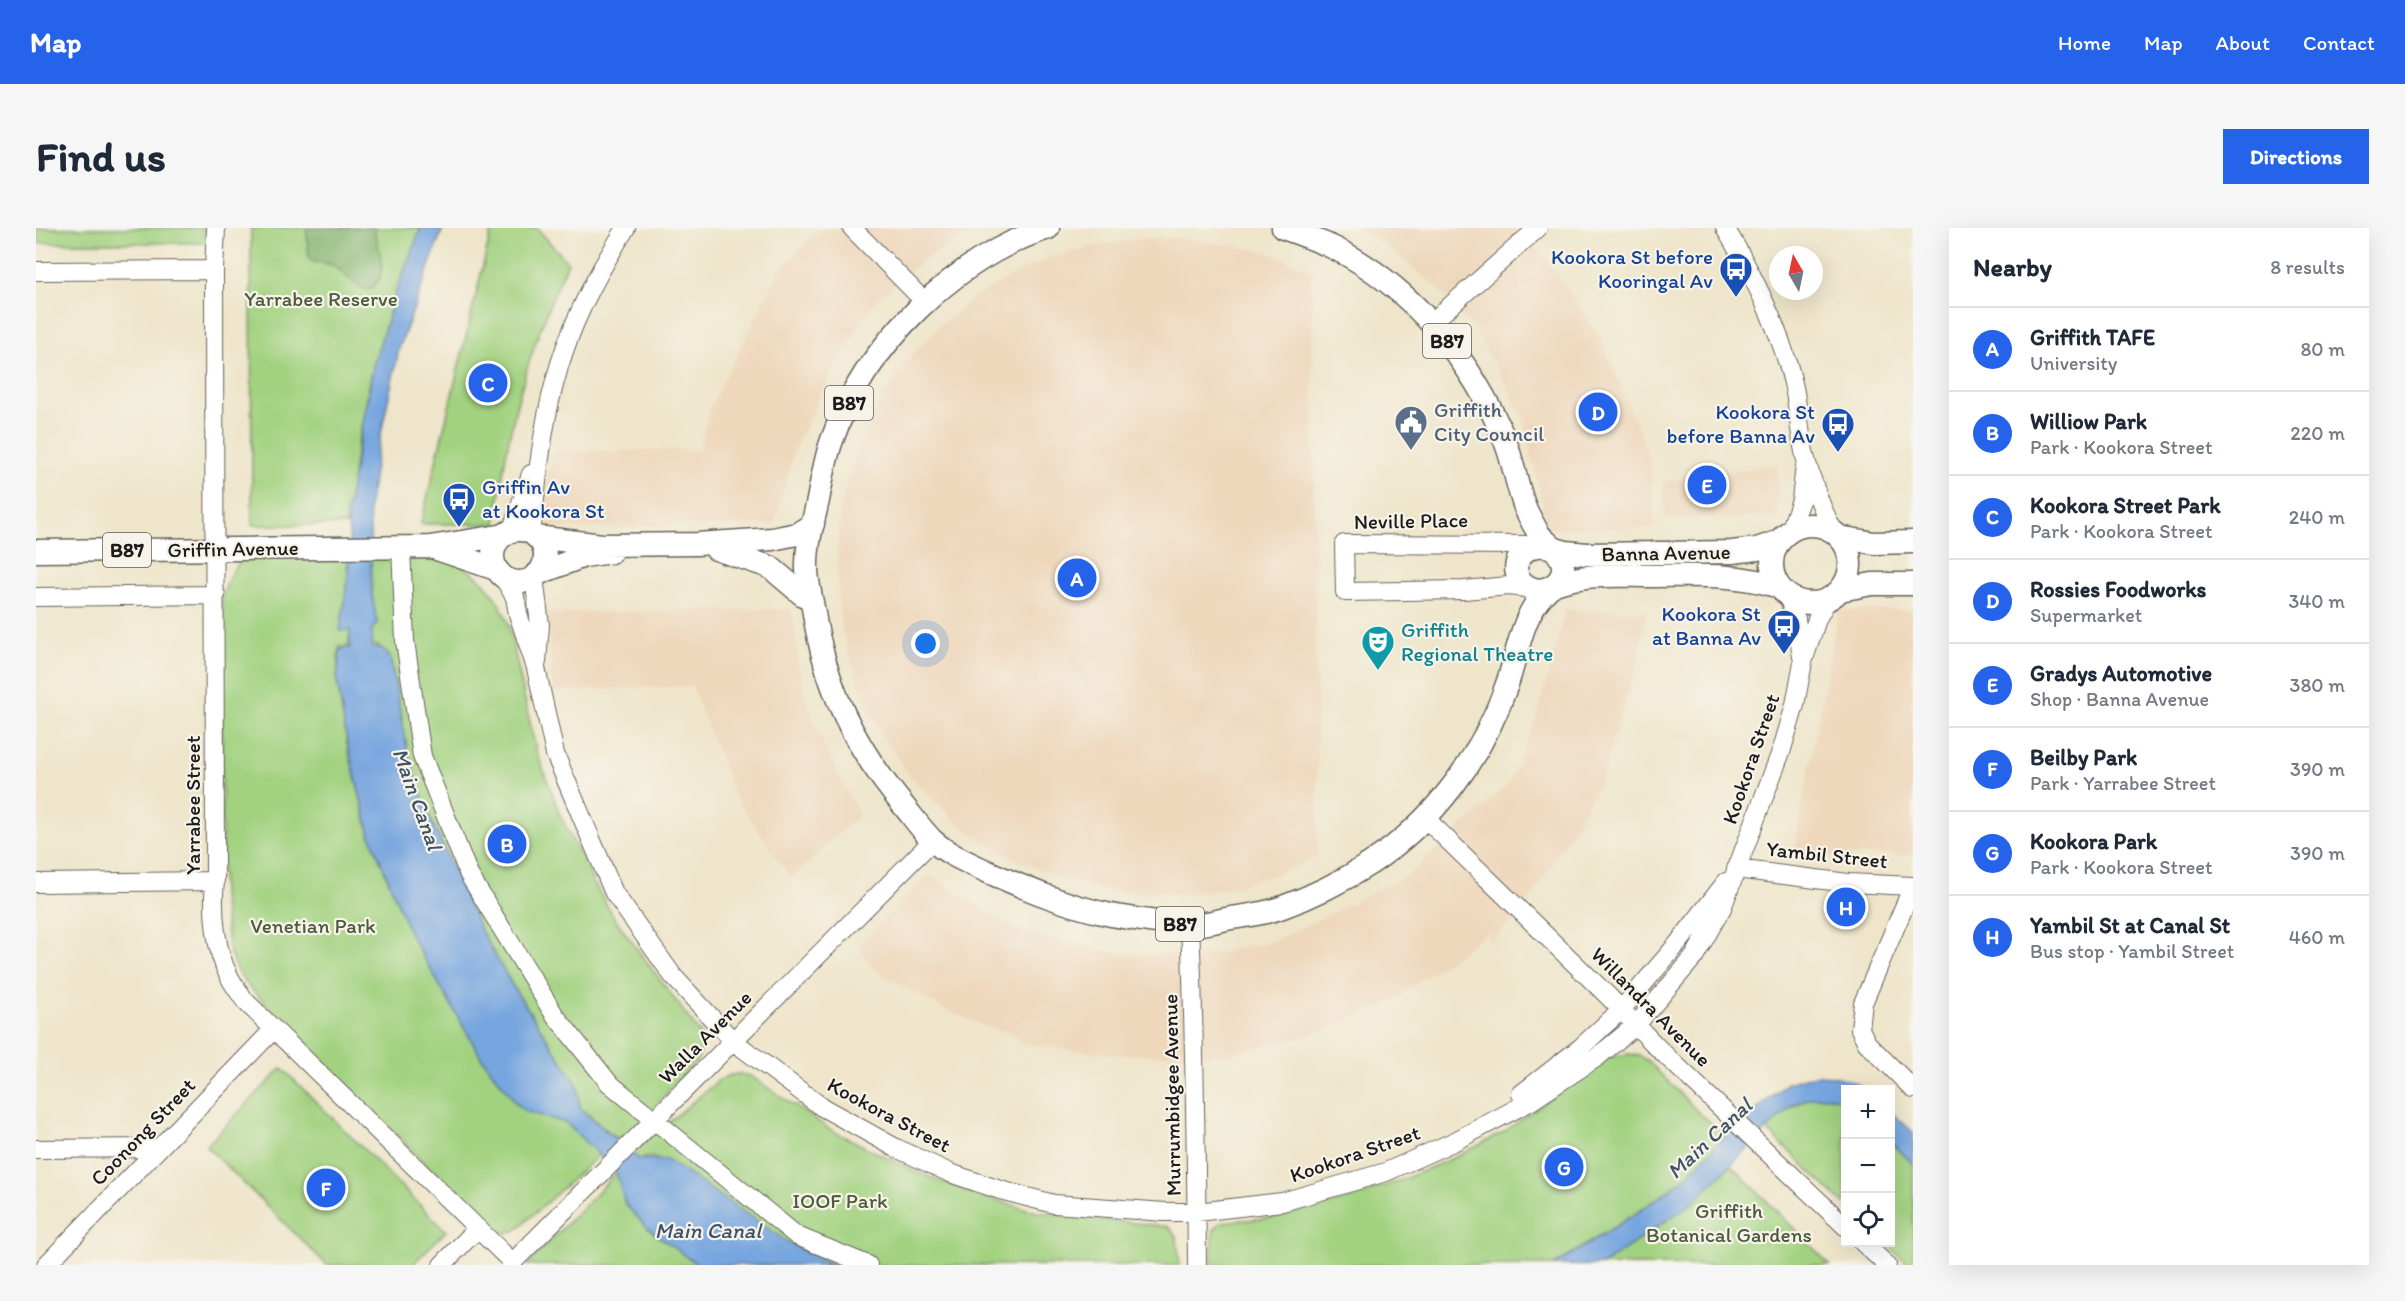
<!DOCTYPE html>
<meta charset="utf-8">
<style>
:root{--surface:#fff;--page:#f6f6f7;--text:#1f2937;--muted:#747a83;--line:#e0e1e3;--accent:#2563eb}
body{margin:0;font-family:Itim,sans-serif;background:var(--page);color:var(--text)}
.controls{position:absolute;right:18px;bottom:18px;display:grid;overflow:hidden;border-radius:0px;box-shadow:0 6px 24px #0002}
.controls button{width:54px;height:54px;display:grid;place-items:center;padding:0;border:0;border-bottom:2px solid var(--line);background:var(--surface);color:var(--text);font:30px sans-serif}
.compass{position:absolute;left:1733px;top:18px;width:54px;height:54px;border-radius:50%;background:var(--surface);box-shadow:0 6px 24px #0002;rotate:351deg}
.you{position:absolute;left:890px;top:416px;width:21px;height:21px;margin:-15px;border:4px solid #fff;border-radius:50%;background:#1a73e8;box-shadow:0 0 0 9px #1a73e833}
.badge{display:grid;place-items:center;width:39px;height:39px;border-radius:50%;background:var(--accent);color:#fff;font-size:20px;font-weight:700}
.pin{position:absolute;translate:-50% -50%;border:3px solid #fff;box-shadow:0 2px 6px #0006}
.list{margin:0;padding:0;list-style:none}
h2{display:flex;justify-content:space-between;align-items:center;height:78px;margin:0;padding:0 24px;font-size:26px}
h2 small{font-size:20px;font-weight:400;color:var(--muted)}
.list li{display:grid;grid-template-columns:39px 1fr auto;gap:18px;align-items:center;box-sizing:border-box;height:84px;padding:0 24px;border-top:2px solid var(--line)}
.list b{display:block;font-size:22px;white-space:nowrap}
.list p{margin:0;font-size:20px;white-space:nowrap;color:var(--muted)}
.list em{font-size:20px;font-style:normal;color:var(--muted)}
.icon{flex:none;width:33px;height:33px;fill:none;stroke:currentColor;stroke-width:2;stroke-linecap:round;stroke-linejoin:round}
.map{position:relative;flex:none;width:1877px;height:1037px;overflow:hidden;border-radius:0px}
header{display:flex;align-items:center;gap:36px;box-sizing:border-box;height:84px;padding:0 30px;background:var(--accent);color:#fff}
header strong{font-size:28px}
nav{display:flex;gap:33px;margin-inline-start:auto;font-size:21px}
.intro{display:flex;align-items:center;justify-content:space-between;box-sizing:border-box;height:144px;padding:0 36px}
h1{margin:0;font-size:42px}
.button{padding:15px 27px;border-radius:0px;background:var(--accent);color:#fff;font-size:21px;font-weight:700}
main{display:flex;gap:36px;padding:0 36px}
aside{flex:1;background:var(--surface);border-radius:0px;box-shadow:0 6px 24px #0002}
.map>svg:first-child{display:block}
</style>
<header>
<strong>Map</strong>
<nav><a>Home</a><a>Map</a><a>About</a><a>Contact</a></nav>
</header>
<div class="intro"><h1>Find us</h1><a class="button">Directions</a></div>
<main>
<div class="map">
<svg width="1877" height="1037" viewBox="0 0 1877 1037">
<rect width="100%" height="100%" fill="#f7f3e8"/>
<filter id="ink" filterUnits="userSpaceOnUse"><feTurbulence type="fractalNoise" baseFrequency=".0167" numOctaves="2"/><feDisplacementMap in="SourceGraphic" scale="12" xChannelSelector="R" yChannelSelector="G"/><feConvolveMatrix kernelMatrix="1 2 1 2 8 2 1 2 1" color-interpolation-filters="sRGB"/></filter>
<filter id="wash" filterUnits="userSpaceOnUse"><feTurbulence type="fractalNoise" baseFrequency=".008" numOctaves="4" result="noise"/><feDisplacementMap in="SourceGraphic" scale="24" xChannelSelector="R" yChannelSelector="G"/><feGaussianBlur stdDeviation="1.35" result="paint"/><feColorMatrix in="noise" values="0 0 0 0 0 0 0 0 0 0 0 0 0 0 0 0 0 1.4 0 .05"/><feComposite in="paint" operator="in"/></filter>
<g filter="url(#wash)">
<rect width="100%" height="100%" fill="#eee5ca"/>
<path fill="#eed7bb" d="M786,0H940L888,31L836,76L796,144L759,220L738,296L516,301L505,279L518,224L663,221L674,180L743,43Z
M1321,0H1478L1496,16L1517,40L1566,112L1613,228L1619,300L1512,301L1486,186L1441,106L1401,59L1349,17Z
M1144,10L1194,17L1236,26L1276,43L1282,628L1241,646L1197,659L1147,666L1107,665L1062,660L1018,648L976,630L938,607L913,587L872,546L846,507L828,470L813,428L806,400L802,370L801,330L804,283L816,237L830,203L849,167L874,129L903,98L936,71L977,47L1015,29L1058,18L1103,11Z
M1742,236V289L1630,291L1627,254Z
M756,381L764,447L779,498L801,545L824,586L755,651L697,565L656,458L517,463L511,385Z
M1530,381L1610,384L1604,425L1565,552L1526,621L1486,684L1451,716L1454,703L1357,772L1276,806L1192,826L1079,827L987,816L976,805L948,798L906,780L872,761L837,741L822,718L893,647L982,703L1087,727L1176,726L1238,713L1292,687L1374,646L1473,555L1501,488Z
M1803,382H1877V627L1757,628Z"/>
<path fill="#a2d280" stroke="#5f774e" stroke-width="1.5" d="M0,0H171V15H0Z
M215,0H385L359,66L337,139L320,225L310,297H216Z
M456,0H501L532,35C491,124 471,198 460,296H385Z
M310,326L314,366L304,403L314,402L312,419H303L301,452L312,520L334,607L374,706L445,829L481,876L489,883L530,895L563,927L479,1003L470,1005L460,1002L423,970L213,759L201,743L193,723L186,667V369L194,347L207,329Z
M381,328C391,329 405,328 414,332C442,343 461,367 472,394L500,522L524,587L559,657L579,691L665,807V822L662,831L586,914L544,880L541,856L478,760L444,701L391,583L373,530L354,429L343,418L334,417L332,404L334,329Z
M1592,826L1603,828L1612,833L1662,884L1690,908L1648,951L1604,983L1518,1037H1176L1177,1003L1185,994L1235,990L1307,973L1368,951L1424,927L1468,904L1569,830Z
M246,840L410,1003L376,1037H291L170,918Z
M703,846L714,848L795,902L878,943L945,968L1001,984L1134,999L1141,1011L1144,1037H797L758,1018L616,929L603,931L596,925L682,853L694,847Z
M1785,868L1803,870L1809,874V977L1731,902C1749,884 1758,872 1785,868Z
M1855,914L1877,936V1037H1873L1850,1015L1854,1014Z
M1695,937L1794,1037H1566L1656,975Z
M581,944L589,976L610,999L662,1037H491Z"/>
<path fill="#81b46e" stroke="#4e6845" stroke-width="1.5" d="M270,0H338C342,22 356,50 332,62L323,59L297,37L276,33L273,29Z"/>
<path fill="#76a5df" stroke="#49607e" stroke-width="1.5" d="M385,0H407L363,121L341,224L333,277L336,365L341,395L336,402V420H346L354,429L373,530L391,583L444,701L478,760L541,856L544,880L603,931L631,932L758,1018L797,1037H662L610,999L589,976L580,944L530,895L489,883L481,876L445,829L374,706L334,607L312,520L301,452L304,421L314,420V402L304,403C309,365 319,325 310,287L337,139L359,66Z
M1779,847C1799,847 1813,850 1829,861L1810,862L1809,874C1792,864 1773,869 1756,877L1656,975L1566,1037H1518L1604,983L1648,951L1690,908L1751,855Z
M1854,883L1877,904V936L1855,914Z"/>
</g>
<g filter="url(#ink)">
<g fill="none" stroke-linecap="round" stroke-linejoin="round">
<defs>
<path id="minor" d="M180,0L178,42C180,246 180,450 179,653C176,683 179,723 194,750C198,758 204,765 209,773L476,1034
M816,0L889,74
M1689,0C1718,48 1744,100 1757,155C1763,180 1763,207 1770,232C1777,257 1786,282 1798,304
M0,43L178,42
M1395,95L1502,0
M1754,303L1765,272L1769,238
M475,304L495,246
M495,306C501,256 505,205 518,157C532,100 559,49 590,0
M365,319L369,413L386,528L433,647L518,786L573,855L761,1008L832,1037
M467,349L479,369L482,386L500,440L519,526L578,665L637,748L697,813L786,879L860,920L914,945L964,962L1018,976L1129,984H1161L1246,974L1350,944L1419,913L1495,873L1560,830L1600,797L1658,729L1686,680L1746,521L1759,477L1767,434L1781,391L1792,371
M498,349L504,397L501,434
M1498,361L1473,358L1428,362L1309,364L1308,316L1500,317
M1751,366L1760,391L1766,429
M0,369L180,367
M1389,590L1572,768L1622,820L1810,999
M1700,641L1812,655L1877,658
M0,655L179,653
M1877,658L1827,775L1824,801L1831,815L1877,861
M1154,697C1159,810 1160,924 1161,1037
M1485,866L1544,820L1585,782L1644,713L1690,654
M0,921L122,920
M1826,1014L1851,1037
M10,1037L237,802
M406,1037L441,1001
M474,1037L897,612"/>
<path id="major" d="M1012,0C918,30 829,118 796,212C789,231 786,252 782,272C777,295 770,318 771,341C771,354 775,367 777,380C790,462 818,519 871,582C879,592 887,603 896,612C911,626 931,634 950,643C991,661 1031,678 1075,687C1100,691 1126,696 1152,697C1165,697 1178,694 1190,691C1208,688 1227,686 1244,680C1275,669 1307,653 1335,635C1398,593 1445,530 1470,459C1483,424 1484,387 1513,360
M1247,0C1264,6 1281,12 1298,20C1374,57 1438,135 1469,213C1478,235 1481,260 1490,282C1494,290 1498,298 1503,306C1511,316 1526,324 1527,338C1528,356 1506,368 1491,358C1467,343 1487,311 1513,319
M1736 336a39 39 0 1 1 78 0a39 39 0 1 1-78 0Z
M457 328a26 26 0 1 1 52 0a26 26 0 1 1-52 0Z
M500,309L566,317L661,316L736,311L761,306L777,296
M1803,309L1838,315L1877,314
M398,320L460,341
M1516,320L1530,324L1551,326L1696,324L1721,321L1744,313
M680,321L734,339L767,367L775,371
M0,323L394,319L469,307
M501,346L548,328L575,324
M1519,356C1550,345 1583,348 1615,348C1658,348 1702,345 1743,359
M1804,362L1836,356H1877"/>
</defs>
<use href="#minor" stroke="#666259" stroke-width="20"/>
<use href="#major" stroke="#666259" stroke-width="25"/>
<use href="#minor" stroke="#fff" stroke-width="18"/>
<use href="#major" stroke="#fff" stroke-width="22"/>
</g>
</g>
<defs>
<symbol id="bus-pin" viewBox="-11 -11 22 30"><path d="M0 17L-7.5 6A9.5 9.5 0 1 1 7.5 6Z" fill="#1a4fb4" stroke="#f7f3e8"/><path d="M-5-6H5V4H4V6H2V4H-2V6H-4V4H-5ZM-3.5-4V0h7V-4ZM-3.5 1.2v1.5H-2V1.2ZM2 1.2v1.5H3.5V1.2Z" fill="#fff"/></symbol>
<symbol id="civic-pin" viewBox="-11 -11 22 30"><path d="M0 17L-7.5 6A9.5 9.5 0 1 1 7.5 6Z" fill="#5c6f8a" stroke="#f7f3e8"/><path d="M-.6-6.5H3V-4.5H.6V-3L4-1V1h2V6H-6V1h2V-1L-.6-3ZM-1.2 2.5V6h2.4V2.5Z" fill="#fff"/></symbol>
<symbol id="theatre-pin" viewBox="-11 -11 22 30"><path d="M0 17L-7.5 6A9.5 9.5 0 1 1 7.5 6Z" fill="#0f9aa8" stroke="#f7f3e8"/><path d="M-5-5.5Q0-4 5-5.5V0Q5 5 0 6Q-5 5-5 0ZM-3.3-2.5H-1v1.5H-3.3ZM1-2.5H3.3v1.5H1ZM-2.8 1Q0 5.5 2.8 1Z" fill="#fff"/></symbol>
</defs>
<g fill-rule="evenodd">
<use href="#bus-pin" x="1681" y="22" width="38" height="52"/>
<use href="#civic-pin" x="1356" y="175" width="38" height="52"/>
<use href="#bus-pin" x="1783" y="177" width="38" height="52"/>
<use href="#bus-pin" x="404" y="252" width="38" height="52"/>
<use href="#bus-pin" x="1729" y="379" width="38" height="52"/>
<use href="#theatre-pin" x="1323" y="395" width="38" height="52"/>
</g>
<g text-anchor="middle" stroke-width="4.5" stroke-linejoin="round" paint-order="stroke">
<g fill="#f7f3e8" stroke="#5e5c59" stroke-width="1.5">
<rect x="1387" y="96" width="48" height="34" rx="4.5"/>
<rect x="789" y="158" width="48" height="34" rx="4.5"/>
<rect x="67" y="305" width="48" height="34" rx="4.5"/>
<rect x="1120" y="679" width="48" height="34" rx="4.5"/>
</g>
<g font-size="20" font-weight="bold" fill="#1c1c1c">
<text x="1411" y="120">B87</text>
<text x="813" y="182">B87</text>
<text x="91" y="329">B87</text>
<text x="1144" y="703">B87</text>
</g>
<g font-size="21" fill="#164399" stroke="#f7f3e8" text-anchor="end">
<text x="1677" y="36">Kookora St before<tspan x="1677" dy="24">Kooringal Av</tspan></text>
<text x="1779" y="191">Kookora St<tspan x="1779" dy="24">before Banna Av</tspan></text>
<text x="446" y="266" text-anchor="start">Griffin Av<tspan x="446" dy="24">at Kookora St</tspan></text>
<text x="1725" y="393">Kookora St<tspan x="1725" dy="24">at Banna Av</tspan></text>
</g>
<g font-size="21" fill="#4b5c3f" stroke="#f7f3e8">
<text x="285" y="78">Yarrabee Reserve</text>
<text x="277" y="705">Venetian Park</text>
<text x="804" y="980">IOOF Park</text>
<text x="1693" y="990">Griffith<tspan x="1693" dy="24">Botanical Gardens</tspan></text>
</g>
<g font-size="21" fill="#4e5e75" stroke="#f7f3e8" text-anchor="start">
<text x="1398" y="189">Griffith<tspan x="1398" dy="24">City Council</tspan></text>
</g>
<g font-size="21" fill="#1c1c1c" stroke="#f7f3e8">
<text transform="translate(1375 293) rotate(-1)" y="7">Neville Place</text>
<text transform="translate(197 321) rotate(-1)" y="7">Griffin Avenue</text>
<text transform="translate(1630 325) rotate(-1)" y="7">Banna Avenue</text>
<text transform="translate(1715 531) rotate(-71)" y="7">Kookora Street</text>
<text transform="translate(157 577) rotate(-90)" y="7">Yarrabee Street</text>
<text transform="translate(1791 627) rotate(6)" y="7">Yambil Street</text>
<text transform="translate(1615 779) rotate(45)" y="7">Willandra Avenue</text>
<text transform="translate(669 809) rotate(-45)" y="7">Walla Avenue</text>
<text transform="translate(1136 867) rotate(-91)" y="7">Murrumbidgee Avenue</text>
<text transform="translate(853 887) rotate(28)" y="7">Kookora Street</text>
<text transform="translate(107 904) rotate(-46)" y="7">Coonong Street</text>
<text transform="translate(1319 926) rotate(-19)" y="7">Kookora Street</text>
</g>
<g font-size="21" fill="#0d838f" stroke="#f7f3e8" text-anchor="start">
<text x="1365" y="409">Griffith<tspan x="1365" dy="24">Regional Theatre</tspan></text>
</g>
<g font-size="22" font-style="italic" fill="#40536a" stroke="#f7f3e8">
<text transform="translate(382 571) rotate(70)" y="8">Main Canal</text>
<text transform="translate(1673 910) rotate(-43)" y="8">Main Canal</text>
<text x="672" y="1010">Main Canal</text>
</g>
</g>
</svg>
<div class="controls">
<button>+</button>
<button>−</button>
<button><svg class="icon" aria-label="locate" viewBox="0 0 24 24"><circle cx="12" cy="12" r="6"/><path d="M12 2v4M12 18v4M2 12h4M18 12h4"/></svg></button>
</div>
<svg class="compass" viewBox="-18 -18 36 36"><path d="M0-13l5 13h-10z" fill="#e53935"/><path d="M0 13l5-13h-10z" fill="#747a83"/></svg>
<div class="you"></div>
<div class="pin badge" style="left:1041px;top:350px">A</div>
<div class="pin badge" style="left:471px;top:616px">B</div>
<div class="pin badge" style="left:452px;top:155px">C</div>
<div class="pin badge" style="left:1562px;top:184px">D</div>
<div class="pin badge" style="left:1671px;top:257px">E</div>
<div class="pin badge" style="left:290px;top:960px">F</div>
<div class="pin badge" style="left:1528px;top:939px">G</div>
<div class="pin badge" style="left:1810px;top:679px">H</div>
</div>
<aside>
<h2>Nearby<small>8 results</small></h2>
<ul class="list">
<li><span class="badge">A</span><div><b>Griffith TAFE</b><p>University</p></div><em>80 m</em></li>
<li><span class="badge">B</span><div><b>Williow Park</b><p>Park · Kookora Street</p></div><em>220 m</em></li>
<li><span class="badge">C</span><div><b>Kookora Street Park</b><p>Park · Kookora Street</p></div><em>240 m</em></li>
<li><span class="badge">D</span><div><b>Rossies Foodworks</b><p>Supermarket</p></div><em>340 m</em></li>
<li><span class="badge">E</span><div><b>Gradys Automotive</b><p>Shop · Banna Avenue</p></div><em>380 m</em></li>
<li><span class="badge">F</span><div><b>Beilby Park</b><p>Park · Yarrabee Street</p></div><em>390 m</em></li>
<li><span class="badge">G</span><div><b>Kookora Park</b><p>Park · Kookora Street</p></div><em>390 m</em></li>
<li><span class="badge">H</span><div><b>Yambil St at Canal St</b><p>Bus stop · Yambil Street</p></div><em>460 m</em></li>
</ul>
</aside>
</main>
